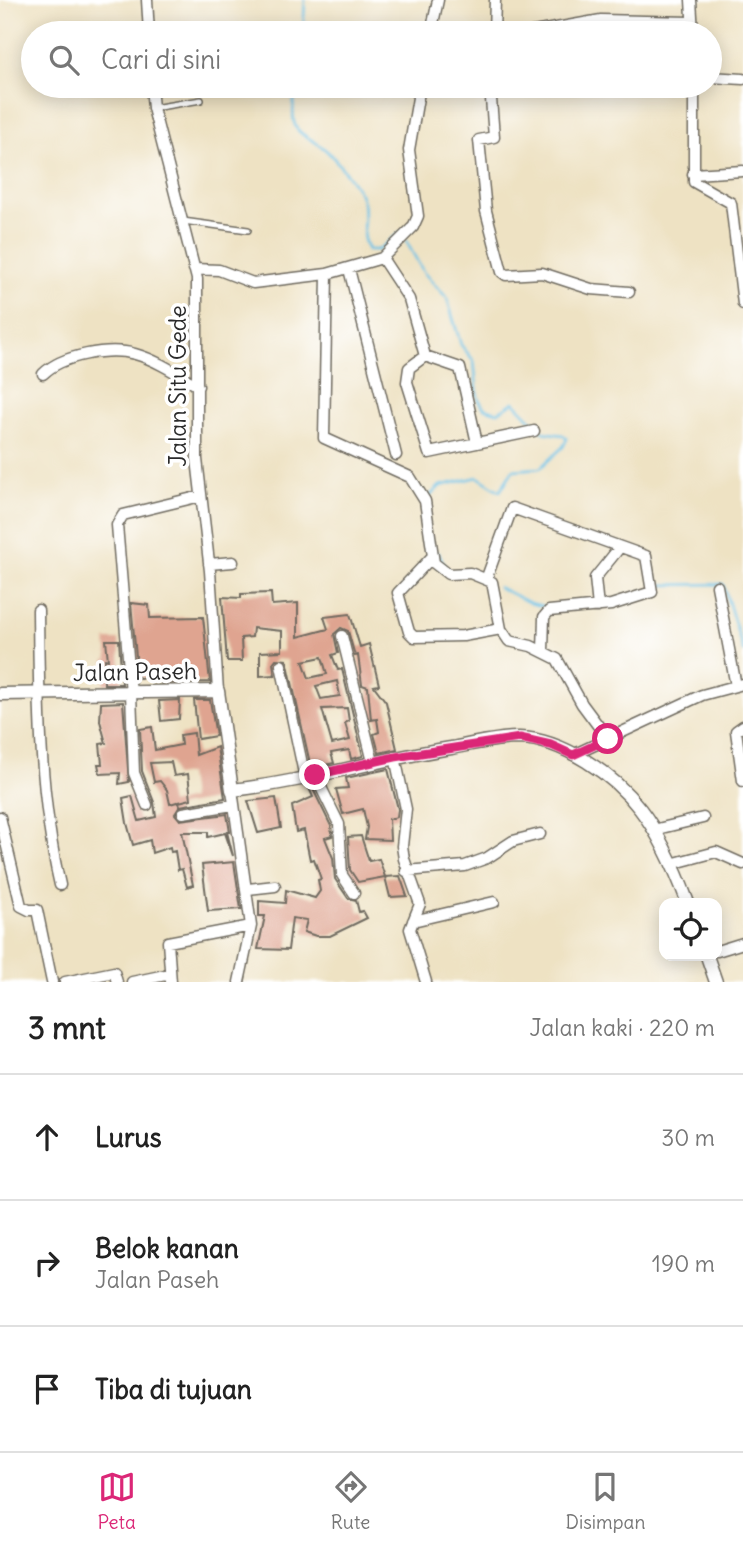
<!DOCTYPE html>
<html lang="id">
<meta charset="utf-8">
<style>
:root{--surface:#fff;--page:#f2f2f2;--text:#222;--muted:#767676;--line:#e0e0e0;--accent:#db2777}
body{margin:0;font-family:Delius,sans-serif;background:var(--page);color:var(--text)}
.controls{position:absolute;right:21px;bottom:21px;display:grid;overflow:hidden;border-radius:14px;box-shadow:0 4px 18px #0003}
.controls button{width:63px;height:63px;display:grid;place-items:center;padding:0;border:0;border-bottom:2px solid var(--line);background:var(--surface);color:var(--text);font:35px sans-serif}
.stop{position:absolute;width:21px;height:21px;margin:-16px;border:5px solid #db2777;border-radius:50%;background:#fff}
.stop.end{background:#db2777;border-color:#fff;box-shadow:0 2px 7px #0008}
.list{margin:0;padding:0;list-style:none}
h2{display:flex;justify-content:space-between;align-items:center;height:91px;margin:0;padding:0 28px;font-size:30px}
h2 small{font-size:23px;font-weight:400;color:var(--muted)}
.list li{display:grid;grid-template-columns:46px 1fr auto;gap:21px;align-items:center;box-sizing:border-box;height:126px;padding:0 28px;border-top:2px solid var(--line)}
.list b{display:block;font-size:26px;white-space:nowrap}
.list p{margin:0;font-size:23px;white-space:nowrap;color:var(--muted)}
.list em{font-size:23px;font-style:normal;color:var(--muted)}
.icon{flex:none;width:38px;height:38px;fill:none;stroke:currentColor;stroke-width:2;stroke-linecap:round;stroke-linejoin:round}
.map{position:relative;flex:none;width:743px;height:982px;overflow:hidden}
.search{position:absolute;background:var(--surface);box-shadow:0 4px 18px #0003;left:21px;right:21px;top:21px;height:77px;display:flex;align-items:center;gap:18px;box-sizing:border-box;padding:0 24px;border-radius:38px;color:var(--muted);font-size:26px}
.sheet{height:469px;background:var(--surface)}
nav{display:flex;justify-content:space-around;align-items:center;box-sizing:border-box;height:98px;border-top:2px solid var(--line);background:var(--surface);font-size:19px;color:var(--muted)}
nav a{display:grid;justify-items:center;gap:4px}
nav .on{color:var(--accent)}
.map>svg:first-child{display:block}
</style>
<div class="map">
<svg width="743" height="982" viewBox="0 0 743 982">
<rect width="100%" height="100%" fill="#fff"/>
<filter id="ink" filterUnits="userSpaceOnUse"><feTurbulence type="fractalNoise" baseFrequency=".0143" numOctaves="2"/><feDisplacementMap in="SourceGraphic" scale="14" xChannelSelector="R" yChannelSelector="G"/><feConvolveMatrix kernelMatrix="1 2 1 2 8 2 1 2 1" color-interpolation-filters="sRGB"/></filter>
<filter id="wash" filterUnits="userSpaceOnUse"><feTurbulence type="fractalNoise" baseFrequency=".00686" numOctaves="4" result="noise"/><feDisplacementMap in="SourceGraphic" scale="28" xChannelSelector="R" yChannelSelector="G"/><feGaussianBlur stdDeviation="1.57" result="paint"/><feColorMatrix in="noise" values="0 0 0 0 0 0 0 0 0 0 0 0 0 0 0 0 0 1.4 0 .05"/><feComposite in="paint" operator="in"/></filter>
<g filter="url(#wash)">
<rect width="100%" height="100%" fill="#eee2c3"/>
<g fill="none" stroke-linecap="round" stroke-linejoin="round">
<path stroke="#68c1e6" stroke-width="2.5" d="M303,33L305,0
M317,86L294,100C289,141 306,130 329,153C337,161 353,182 359,192C370,211 357,232 368,250H378L401,232
M406,241L424,273L447,298L461,345L474,361L478,398L484,408L498,412L514,402L543,432L563,435L567,439L563,447L540,468L513,470L500,491L478,477L440,486L428,498
M438,552L444,565
M656,585L723,584L743,651
M498,587L530,603L549,608"/>
</g>
<g id="blocks">
<path fill="#dfa490" fill-rule="evenodd" d="M271,593L272,605L298,603V637L328,629L324,617L350,614L360,647L369,644L379,685L374,686L386,702L397,749L379,753L374,734L379,732L377,719L371,720L368,687L362,685L358,655L355,656L348,631L341,628L334,634L338,653L332,655L338,670L342,669L363,756L351,759L349,750L331,753L334,763L311,768L287,660L276,659L273,663L275,675L260,676V652L282,651V631L253,628L252,637L241,638L242,661H227L222,597L241,598V594ZM322,657L327,674L309,678L303,661ZM337,681L340,696L321,699L316,686ZM347,708L349,721L345,723L350,740L332,744L322,709Z
M131,603L149,605L150,618L203,617L210,682L161,683V677L138,678Z
M106,640H119L122,684H104L105,659L108,660Z
M180,700L179,719L161,721L159,701Z
M194,700H210L216,736L198,739Z
M123,702L129,782L119,784L120,773L100,774L98,764H102L100,744L106,743L100,721L101,703Z
M152,727L155,750L181,745L180,735L194,733L196,755L217,747L225,798L180,806L179,802L191,799L188,774L174,776L171,762L150,763L154,782L160,781L167,790L170,804L177,802L180,806L175,814L180,820L227,814L230,832H227L233,856L225,833L208,837V832H182L193,885L187,887L182,869L178,870L175,851L171,852L170,847L152,853L150,840L133,845L127,823L123,798L132,796L139,821L156,817L154,802L142,771L140,729Z
M388,769L398,809L397,817L389,819L390,840L365,839L367,827L363,809L343,814L336,789L348,788L346,778Z
M312,787L331,826L332,836L325,838L333,858L335,879L348,898L356,900L359,912L363,911L367,918L330,936H316L304,932L307,920L292,918L288,950L258,949L265,916H259V901L285,903L286,890L315,898L320,891L318,880L321,879L314,859L310,860L304,830L296,832L292,806L313,797L309,788Z
M276,798L281,828L258,833L248,801Z
M361,836L369,861L379,859L385,877L358,882L350,870L348,837Z
M234,862L241,909L208,911L202,865Z
M400,876L407,896L390,897L385,877Z"/>
</g>
</g>
<g filter="url(#ink)">
<use href="#blocks" fill-opacity="0" stroke="#6f6b60" stroke-width="2"/>
<g fill="none" stroke-linecap="round" stroke-linejoin="round">
<defs>
<path id="service" d="M153,108L201,100
M183,221L248,230"/>
<path id="minor" d="M147,0L149,33
M691,0L693,33
M431,33L438,0
M494,33L495,0
M528,33L601,20L690,22
M710,77L743,79
M151,86L153,108L197,279V459L210,571L218,691
M490,86L494,137L479,140L486,211L502,272L506,275L542,273L591,289L629,292
M694,86V182L731,203L743,304
M693,174L743,171
M382,258L409,299L425,356L460,368L477,443
M194,269L219,270L253,283L327,274L382,258L413,227L418,216L409,150L420,86
M349,269L396,455
M327,274L324,438L410,477L425,501L434,563L448,574L470,573L492,582L501,629L463,636L414,637L409,632L398,593L431,558
M425,356L409,368L407,382L429,453L534,431
M43,374C62,355 109,347 135,354C157,360 179,375 198,386
M209,564L233,562
M487,577L512,508L646,556L652,592L611,605L549,611L544,617L543,651
M717,586L736,686
M598,607L595,578L620,547
M38,610C39,702 39,795 60,885
M501,629L509,641L531,646L557,659L582,704L608,739
M342,636L373,762
M281,665L305,778
M743,726L736,731L743,781
M573,755L702,695L743,684
M395,757L406,809L402,846L404,859L420,904L410,929L426,982
M315,775L339,824L342,875L354,893
M232,790L251,926L239,982
M147,805L134,773L131,693L117,525L123,515L201,496
M183,813L233,805
M0,817L21,906L29,910H37L52,982
M653,830L703,818
M671,864L716,852L743,864
M406,871L465,866L487,858L513,841L540,834
M248,889L275,886
M413,921L494,902
M717,951L743,943
M65,982L114,972L117,982
M132,982L170,974
M171,982L168,942L251,926"/>
<path id="tertiary" d="M0,694L218,691L232,790C306,782 377,759 451,748C473,744 496,738 519,738C563,739 614,775 640,809C661,836 676,871 688,903
M707,956L716,982"/>
</defs>
<use href="#service" stroke="#6f6b60" stroke-width="8"/>
<use href="#minor" stroke="#6f6b60" stroke-width="13"/>
<use href="#tertiary" stroke="#6f6b60" stroke-width="15"/>
<use href="#service" stroke="#fff" stroke-width="5"/>
<use href="#minor" stroke="#fff" stroke-width="10"/>
<use href="#tertiary" stroke="#fff" stroke-width="12"/>
</g>
</g>
<g fill="none" stroke-linecap="round" stroke-linejoin="round" filter="url(#ink)">
<path stroke="#db2777" stroke-width="9" d="M315,775L395,757L520,738L551,745L573,755L608,739"/>
</g>
<g text-anchor="middle" stroke-width="7" stroke-linejoin="round" paint-order="stroke">
<g font-size="23" fill="#2b2b2b" stroke="#fff">
<text transform="translate(178 386) rotate(-90)" y="8">Jalan Situ Gede</text>
<text transform="translate(135 672) rotate(-1)" y="8">Jalan Paseh</text>
</g>
</g>
</svg>
<div class="controls">
<button><svg class="icon" aria-label="locate" viewBox="0 0 24 24"><circle cx="12" cy="12" r="6"/><path d="M12 2v4M12 18v4M2 12h4M18 12h4"/></svg></button>
</div>
<div class="stop" style="left:608px;top:739px"></div>
<div class="stop end" style="left:315px;top:775px"></div>
<div class="search"><svg class="icon" aria-label="search" viewBox="0 0 24 24"><circle cx="10" cy="10" r="6"/><path d="M15 15l6 6"/></svg>Cari di sini</div>
</div>
<section class="sheet">
<h2>3 mnt<small>Jalan kaki · 220 m</small></h2>
<ul class="list">
<li><svg class="icon" aria-label="ahead" viewBox="0 0 24 24"><path d="M12 20V5M6 11l6-6 6 6"/></svg><div><b>Lurus</b></div><em>30 m</em></li>
<li><svg class="icon" aria-label="right" viewBox="0 0 24 24"><path d="M7 20v-9h11M14 6l5 5-5 5"/></svg><div><b>Belok kanan</b><p>Jalan Paseh</p></div><em>190 m</em></li>
<li><svg class="icon" aria-label="arrive" viewBox="0 0 24 24"><path d="M6 21V4h12l-3 4 3 4H6"/></svg><div><b>Tiba di tujuan</b></div></li>
</ul>
</section>
<nav>
<a class="on"><svg class="icon" aria-label="map" viewBox="0 0 24 24"><path d="M3 6l6-2 6 2 6-2v14l-6 2-6-2-6 2zM9 4v14M15 6v14"/></svg>Peta</a>
<a><svg class="icon" aria-label="directions" viewBox="0 0 24 24"><path d="M12 3l9 9-9 9-9-9zM9 14v-3h6M13 9l2 2-2 2"/></svg>Rute</a>
<a><svg class="icon" aria-label="saved" viewBox="0 0 24 24"><path d="M7 4h10v16l-5-4-5 4z"/></svg>Disimpan</a>
</nav>
